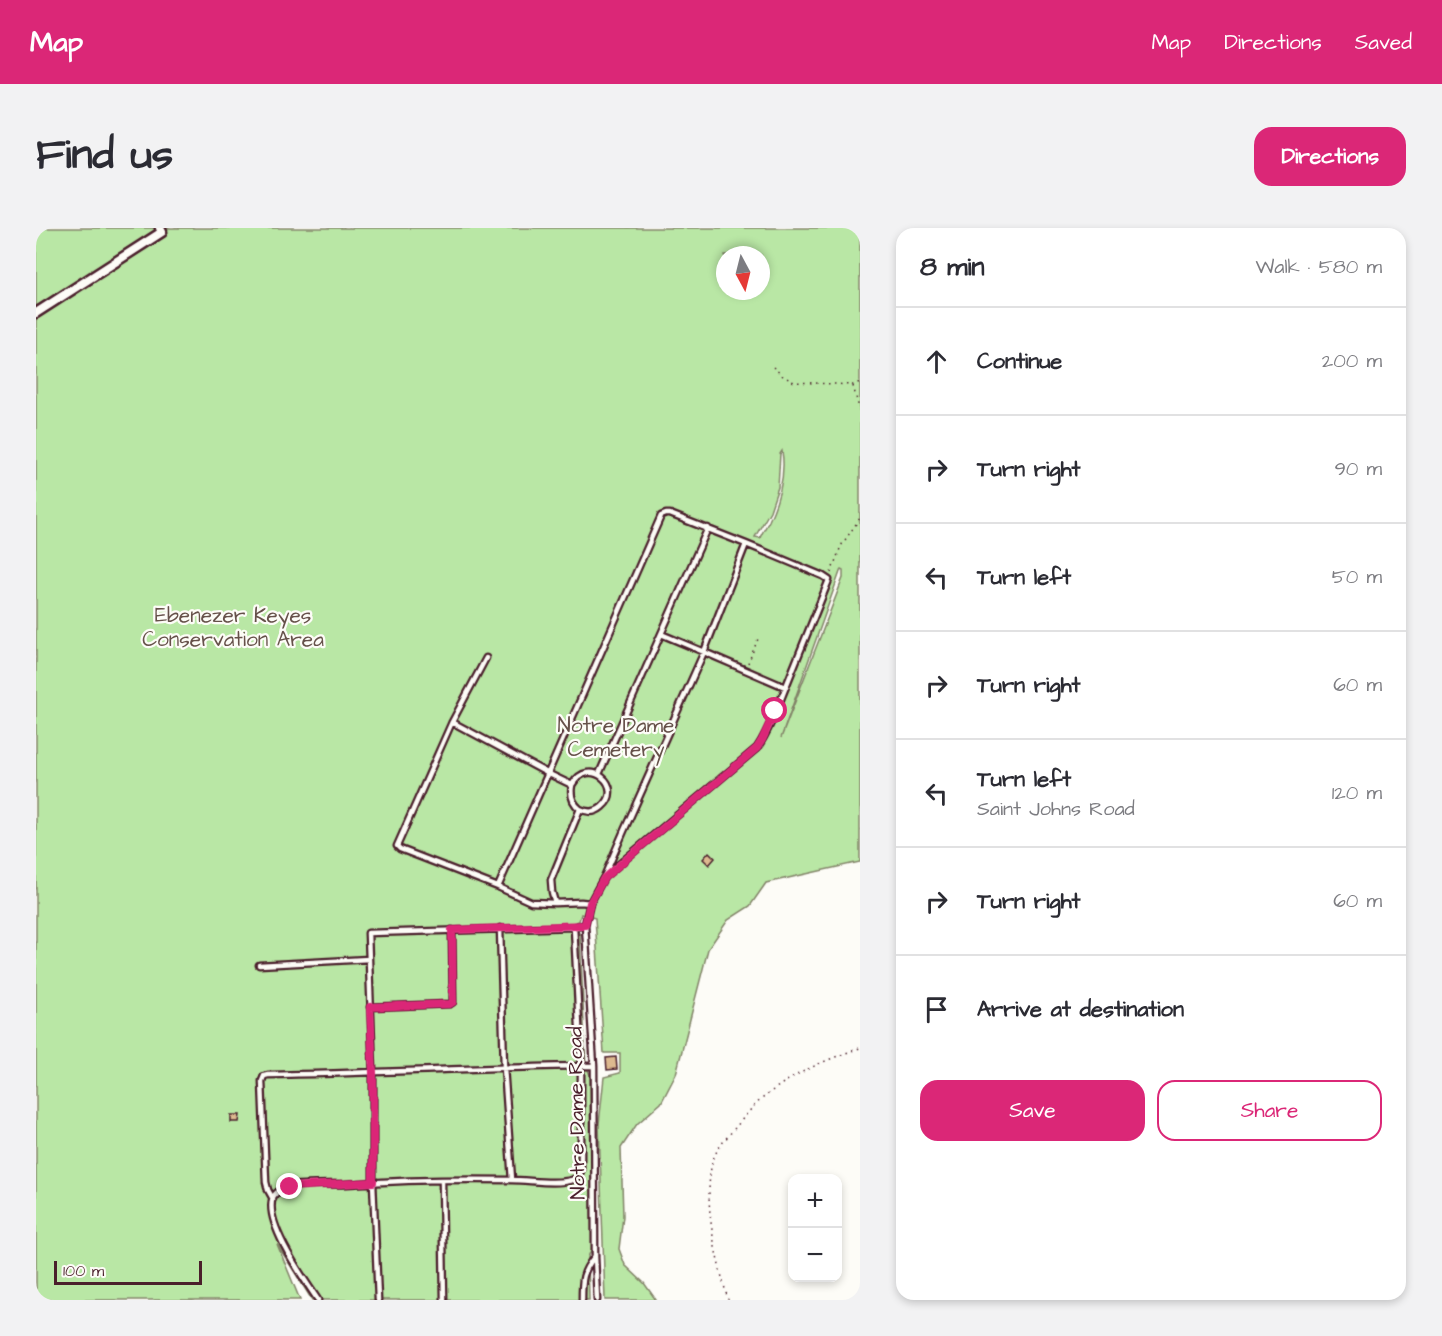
<!DOCTYPE html>
<meta charset="utf-8">
<style>
:root{--surface:#fff;--page:#f2f2f3;--text:#2b2b33;--muted:#7c7c81;--line:#e1e1e2;--accent:#db2777}
body{margin:0;font-family:"Architects Daughter",sans-serif;background:var(--page);color:var(--text)}
.controls{position:absolute;right:18px;bottom:18px;display:grid;overflow:hidden;border-radius:12px;box-shadow:0 3px 9px #0003}
.controls button{width:54px;height:54px;display:grid;place-items:center;padding:0;border:0;border-bottom:2px solid var(--line);background:var(--surface);color:var(--text);font:30px sans-serif}
.compass{position:absolute;left:680px;top:18px;width:54px;height:54px;border-radius:50%;background:var(--surface);box-shadow:0 3px 9px #0003;rotate:173deg}
.scale{position:absolute;left:18px;bottom:15px;width:148px;box-sizing:border-box;padding-left:6px;border:3px solid #4a1f2b;border-top:0;font-size:16px;line-height:21px;white-space:nowrap;color:#4a1f2b;-webkit-text-stroke:4px #fdfcf7;paint-order:stroke}
.stop{position:absolute;width:18px;height:18px;margin:-14px;border:4px solid #db2777;border-radius:50%;background:#fff}
.stop.end{background:#db2777;border-color:#fff;box-shadow:0 2px 6px #0008}
.list{margin:0;padding:0;list-style:none}
h2{display:flex;justify-content:space-between;align-items:center;height:78px;margin:0;padding:0 24px;font-size:26px}
h2 small{font-size:20px;font-weight:400;color:var(--muted)}
.list li{display:grid;grid-template-columns:39px 1fr auto;gap:18px;align-items:center;box-sizing:border-box;height:108px;padding:0 24px;border-top:2px solid var(--line)}
.list b{display:block;font-size:22px;white-space:nowrap}
.list p{margin:0;font-size:20px;white-space:nowrap;color:var(--muted)}
.list em{font-size:20px;font-style:normal;color:var(--muted)}
.actions{display:flex;gap:12px;padding:18px 24px}
.actions a{flex:1;padding:14px 0;border:2px solid var(--accent);border-radius:18px;text-align:center;font-size:21px;color:var(--accent)}
.actions .main{background:var(--accent);color:#fff}
.icon{flex:none;width:33px;height:33px;fill:none;stroke:currentColor;stroke-width:2;stroke-linecap:round;stroke-linejoin:round}
.map{position:relative;flex:none;width:824px;height:1072px;overflow:hidden;border-radius:18px}
header{display:flex;align-items:center;gap:36px;box-sizing:border-box;height:84px;padding:0 30px;background:var(--accent);color:#fff}
header strong{font-size:28px}
nav{display:flex;gap:33px;margin-inline-start:auto;font-size:21px}
.intro{display:flex;align-items:center;justify-content:space-between;box-sizing:border-box;height:144px;padding:0 36px}
h1{margin:0;font-size:42px}
.button{padding:15px 27px;border-radius:18px;background:var(--accent);color:#fff;font-size:21px;font-weight:700}
main{display:flex;gap:36px;padding:0 36px}
aside{flex:1;background:var(--surface);border-radius:18px;box-shadow:0 3px 9px #0003}
.map>svg:first-child{display:block}
</style>
<header>
<strong>Map</strong>
<nav><a>Map</a><a>Directions</a><a>Saved</a></nav>
</header>
<div class="intro"><h1>Find us</h1><a class="button">Directions</a></div>
<main>
<div class="map">
<svg width="824" height="1072" viewBox="0 0 824 1072">
<rect width="100%" height="100%" fill="#fdfcf7"/>
<filter id="ink" filterUnits="userSpaceOnUse"><feTurbulence type="fractalNoise" baseFrequency=".0167" numOctaves="2"/><feDisplacementMap in="SourceGraphic" scale="12" xChannelSelector="R" yChannelSelector="G"/><feConvolveMatrix kernelMatrix="1 2 1 2 8 2 1 2 1" color-interpolation-filters="sRGB"/></filter>
<g filter="url(#ink)">
<path fill="#b9e7a5" stroke="#828368" stroke-width="1.5" fill-rule="evenodd" d="M0,0H824V634L730,655L714,678L692,692L672,721L640,846L625,875L601,896L585,920L587,988L583,1021L589,1037L608,1055L620,1072H569L563,896L568,849L584,845V825H568L559,690L545,686L543,693L538,695L544,707L550,841L552,842L554,847L556,1020L552,1029L553,1072H276L241,1016L264,1072H0ZM689,27H725V63H689ZM746,223C750,247 743,271 733,293C730,299 726,304 724,310L719,309L734,283L742,259L744,226ZM805,341L807,342V350L745,510Z"/>
<path fill="#ddb98f" stroke="#4a1f2b" stroke-width="1.5" d="M673,624L679,630L673,637L667,631Z
M580,829L581,841L571,842L570,830Z
M195,887H204L203,894H195Z"/>
<g fill="none" stroke-linecap="round" stroke-linejoin="round">
<defs>
<path id="service" d="M710,316L787,348L793,352C779,387 765,422 751,456C742,478 734,501 721,520L568,649L587,605L668,424L749,459
M450,430L416,494L361,618L364,621L462,659L625,288L630,286H634L710,316L668,424L625,406L672,300
M416,494L511,545L536,557C553,527 590,559 566,579C559,585 552,585 544,581L515,652L516,664L519,675L495,674L462,659
M563,546L625,406
M536,557C534,567 536,575 544,581
M519,675L545,674L554,675L568,649
M549,697L558,838L559,1028L561,1072
M538,699L549,697L554,675
M464,700L468,839L476,952
M223,737L333,731
M334,779L414,776L417,774L416,702
M406,953L408,1072
M237,971L232,962L230,954L226,853L228,848L232,847C337,845 441,840 545,838V943C543,948 541,950 536,952C520,957 493,952 476,952C421,951 366,952 311,956C293,957 270,955 252,959C246,961 240,964 237,969C227,994 268,1051 282,1072
M342,1072L337,954V845L332,705L538,699L545,838H558
M546,1072C546,1051 546,1044 559,1028"/>
<path id="minor" d="M0,85L126,4L124,0"/>
</defs>
<use href="#service" stroke="#4a1f2b" stroke-width="9"/>
<use href="#minor" stroke="#4a1f2b" stroke-width="13"/>
<path stroke="#4a1f2b" stroke-width="1.5" stroke-dasharray="1.5 4.5" stroke-linecap="butt" d="M737,139L747,148L758,154L817,157L824,154
M817,158L824,184
M795,345L805,318L824,290
M712,435L722,411
M692,1072C681,1032 668,981 675,940C677,924 688,913 698,901C705,893 712,884 719,877C749,849 786,833 824,820"/>
<use href="#service" stroke="#fdfcf7" stroke-width="4.5"/>
<use href="#minor" stroke="#fdfcf7" stroke-width="8"/>
</g>
</g>
<g fill="none" stroke-linecap="round" stroke-linejoin="round" filter="url(#ink)">
<path stroke="#db2777" stroke-width="8" d="M254,959L337,954V845L334,779L414,776L417,774L416,702L549,697L554,675L568,650L721,520L726,512L739,483"/>
</g>
<g text-anchor="middle" stroke-width="4.5" stroke-linejoin="round" paint-order="stroke">
<g font-size="21" fill="#66514a" stroke="#fdfcf7">
<text x="197" y="394">Ebenezer Keyes<tspan x="197" dy="24">Conservation Area</tspan></text>
<text x="580" y="504">Notre Dame<tspan x="580" dy="24">Cemetery</tspan></text>
</g>
<g font-size="21" fill="#4a1f2b" stroke="#fdfcf7">
<text transform="translate(540 885) rotate(-91)" y="7">Notre Dame Road</text>
</g>
</g>
</svg>
<div class="controls">
<button>+</button>
<button>−</button>
</div>
<svg class="compass" viewBox="-18 -18 36 36"><path d="M0-13l5 13h-10z" fill="#e53935"/><path d="M0 13l5-13h-10z" fill="#7c7c81"/></svg>
<div class="scale">100 m</div>
<div class="stop" style="left:739px;top:483px"></div>
<div class="stop end" style="left:254px;top:959px"></div>
</div>
<aside>
<h2>8 min<small>Walk · 580 m</small></h2>
<ul class="list">
<li><svg class="icon" aria-label="ahead" viewBox="0 0 24 24"><path d="M12 20V5M6 11l6-6 6 6"/></svg><div><b>Continue</b></div><em>200 m</em></li>
<li><svg class="icon" aria-label="right" viewBox="0 0 24 24"><path d="M7 20v-9h11M14 6l5 5-5 5"/></svg><div><b>Turn right</b></div><em>90 m</em></li>
<li><svg class="icon" aria-label="left" viewBox="0 0 24 24"><path d="M17 20v-9H6M10 6l-5 5 5 5"/></svg><div><b>Turn left</b></div><em>50 m</em></li>
<li><svg class="icon" aria-label="right" viewBox="0 0 24 24"><path d="M7 20v-9h11M14 6l5 5-5 5"/></svg><div><b>Turn right</b></div><em>60 m</em></li>
<li><svg class="icon" aria-label="left" viewBox="0 0 24 24"><path d="M17 20v-9H6M10 6l-5 5 5 5"/></svg><div><b>Turn left</b><p>Saint Johns Road</p></div><em>120 m</em></li>
<li><svg class="icon" aria-label="right" viewBox="0 0 24 24"><path d="M7 20v-9h11M14 6l5 5-5 5"/></svg><div><b>Turn right</b></div><em>60 m</em></li>
<li><svg class="icon" aria-label="arrive" viewBox="0 0 24 24"><path d="M6 21V4h12l-3 4 3 4H6"/></svg><div><b>Arrive at destination</b></div></li>
</ul>
<div class="actions"><a class="main">Save</a><a>Share</a></div>
</aside>
</main>
